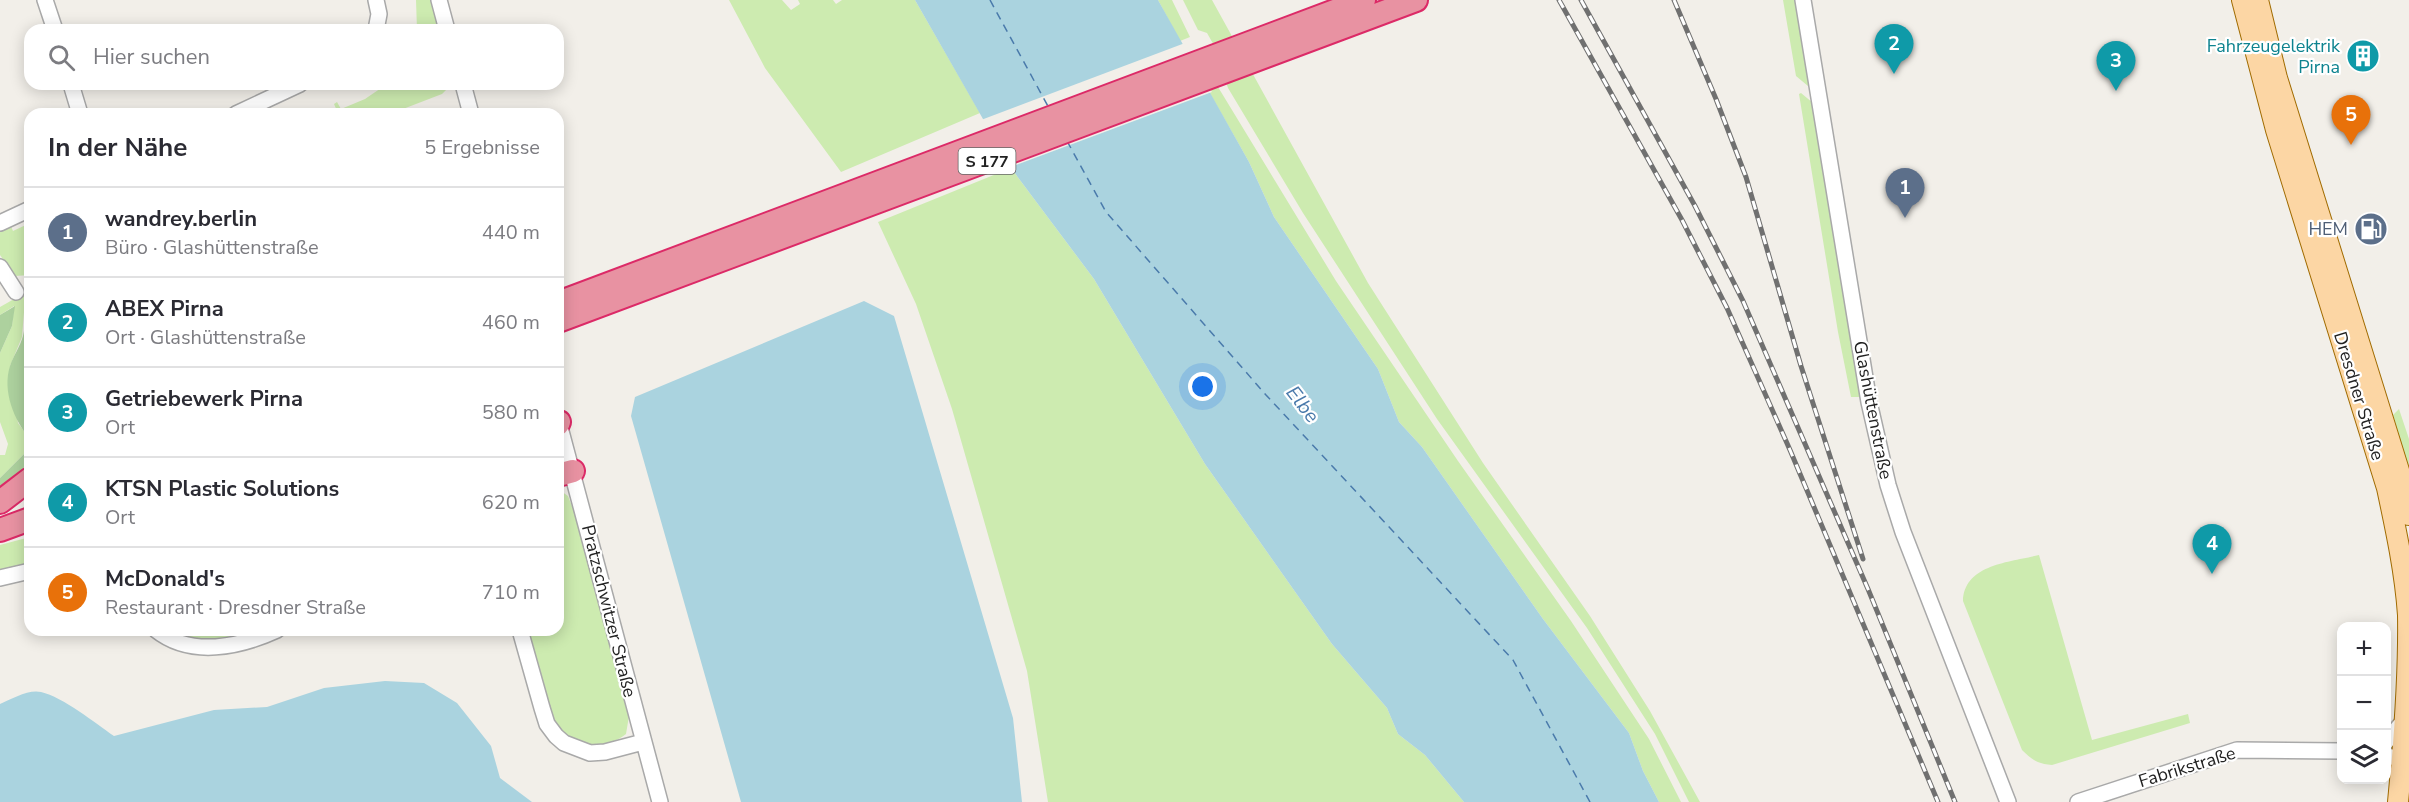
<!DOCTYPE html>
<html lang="de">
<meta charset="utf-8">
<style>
:root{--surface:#fff;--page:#f2f2f3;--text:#2b2b33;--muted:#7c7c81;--line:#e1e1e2;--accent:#db2777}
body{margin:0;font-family:"Nunito Sans",sans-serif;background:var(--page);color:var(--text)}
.controls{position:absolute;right:18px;bottom:18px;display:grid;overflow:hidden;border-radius:12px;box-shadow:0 3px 15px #0003}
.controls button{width:54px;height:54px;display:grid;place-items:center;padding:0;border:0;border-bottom:2px solid var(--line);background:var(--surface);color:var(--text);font:30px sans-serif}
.you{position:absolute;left:1203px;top:387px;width:21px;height:21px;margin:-15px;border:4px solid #fff;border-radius:50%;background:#1a73e8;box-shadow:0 0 0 9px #1a73e833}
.badge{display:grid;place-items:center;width:39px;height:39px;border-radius:50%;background:var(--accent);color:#fff;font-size:20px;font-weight:700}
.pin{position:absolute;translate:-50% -50px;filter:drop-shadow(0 2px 3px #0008)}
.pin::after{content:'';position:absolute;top:32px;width:21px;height:18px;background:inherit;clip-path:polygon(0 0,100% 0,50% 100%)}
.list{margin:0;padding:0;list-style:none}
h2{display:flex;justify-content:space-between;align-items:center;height:78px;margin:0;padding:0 24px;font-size:26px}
h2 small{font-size:20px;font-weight:400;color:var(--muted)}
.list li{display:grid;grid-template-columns:39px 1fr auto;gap:18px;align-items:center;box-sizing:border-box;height:90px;padding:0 24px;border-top:2px solid var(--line)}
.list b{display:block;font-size:22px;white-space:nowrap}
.list p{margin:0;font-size:20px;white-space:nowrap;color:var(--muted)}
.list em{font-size:20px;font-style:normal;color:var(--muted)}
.icon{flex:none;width:33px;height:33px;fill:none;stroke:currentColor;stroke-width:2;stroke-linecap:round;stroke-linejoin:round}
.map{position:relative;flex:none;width:2409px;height:802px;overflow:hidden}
.search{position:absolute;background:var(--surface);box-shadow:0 3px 15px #0003;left:24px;top:24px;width:540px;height:66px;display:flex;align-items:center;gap:15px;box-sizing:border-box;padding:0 21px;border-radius:18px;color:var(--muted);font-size:22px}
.panel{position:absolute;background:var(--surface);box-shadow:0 3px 15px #0003;left:24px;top:108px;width:540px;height:528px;border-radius:18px}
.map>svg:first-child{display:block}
</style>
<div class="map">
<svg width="2409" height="802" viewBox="0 0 2409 802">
<rect width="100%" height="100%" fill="#f2efe9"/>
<path fill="#cdebb0" d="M416,0H432L441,30H417Z
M729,0H782L791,10L800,4L798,0H833L836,4L842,0H915L980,113L841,172L765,68Z
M1158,0H1172L1190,37L1180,41Z
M1183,0H1212L1368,283L1483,463L1590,616L1650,711L1700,802H1689L1655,734L1587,628L1437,419L1303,213L1228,88L1226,82L1232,77L1207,33L1198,30Z
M1783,0H1796L1810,85L1808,86L1796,76Z
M387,84H452L442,94L390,114H331L337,111L334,104L337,102L341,109L365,99Z
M1218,87L1336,281L1458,461L1571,621L1649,739L1681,802H1659L1643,771L1629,733L1543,619L1422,447L1399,422L1378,369L1274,217L1249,162L1208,90Z
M1801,93L1813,103L1861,397H1851L1838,332L1799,94Z
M1011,168L1094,279L1205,464L1332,644L1387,708L1398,734L1425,755L1464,802H1048L1027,671L952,409L916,304L878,222Z
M30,223V275L15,276L0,255V230L10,224L13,231Z
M30,290V297L25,300L22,337L10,366L18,423L30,439V448L0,478V455H5L8,444L0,422V353L12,326L14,306L0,315V307Z
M2399,409L2409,439V470L2393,415Z
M558,489L568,496L577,519L630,710L626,734C604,752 564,748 551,719C540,694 533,658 525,630H558Z
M30,537V565L0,571V545Z
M2039,555L2092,740L2188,714L2190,723L2052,765C2038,764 2032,760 2022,750L1963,601C1964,564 2011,562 2039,555Z
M169,630H262C234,642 196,645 169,630Z"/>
<path fill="#add19e" d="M30,297V439C14,420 2,391 10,366C13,356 20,347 23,336C26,324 25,312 25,299Z
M15,306L12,326L0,353V315Z
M30,448C30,468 16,477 0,486V478Z"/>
<path fill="#aad3df" d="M915,0H1158L1249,162L1274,217L1378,369L1399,422L1422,447L1543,619L1629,733L1643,771L1659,802H1464L1425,755L1398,734L1387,708L1332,644L1205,464L1094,279L1011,168Z
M864,301L894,316L1013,718L1022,802H741L631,416L635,397Z
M385,681L424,683L457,703L491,746L500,778L532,802H0V704C11,699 29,689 41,692C63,697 95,723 114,736L214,710L267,707L324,688Z"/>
<path fill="#f2efe9" d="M1185,43L1212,92L1008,168L981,120Z"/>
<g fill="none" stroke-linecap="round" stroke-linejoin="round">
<path stroke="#4a7aab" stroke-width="1.5" stroke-dasharray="8 6" stroke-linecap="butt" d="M990,0L1049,108
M1067,141L1106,212L1266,395L1513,660L1590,802"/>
<defs>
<path id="minor" d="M45,0L55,30
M376,0L379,14L376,30
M439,0L447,30
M1803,0L1869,402L1888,485L1903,532L2008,802
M71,84L80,114
M463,84L471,114
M236,114L300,84
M0,223L30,209
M0,267L16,292
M558,420L660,802
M0,578L30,571
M156,630C191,658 240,647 277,630
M520,630L542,708L547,724L556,736L564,743L590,753L605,752L643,742
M2386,742L2406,718
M2386,756L2409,760
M2078,802L2237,750L2342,751"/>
<path id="major" d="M2242,0L2276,130L2387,488C2396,530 2405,572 2408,615C2409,677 2404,740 2398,802
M2258,0L2277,78L2401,477L2409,515"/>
<path id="highway" d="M558,303L1364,0
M558,321L1416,0
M558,424L559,422
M558,475L573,471
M0,502L30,479
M0,530L30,519"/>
</defs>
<use href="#minor" stroke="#a9a9a9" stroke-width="18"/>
<use href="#major" stroke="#a06b00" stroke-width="22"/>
<use href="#highway" stroke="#dc2a67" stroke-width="26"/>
<use href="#minor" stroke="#fff" stroke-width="15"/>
<use href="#major" stroke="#fcd6a4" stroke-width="20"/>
<use href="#highway" stroke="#e892a2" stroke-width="22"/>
<defs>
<path id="rail" d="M1559,0L1682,220L1727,308L1790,450L1938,802
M1581,0L1695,206L1743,301L1868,589L1955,802
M1674,0L1716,99L1746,177L1801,366L1863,559"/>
</defs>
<use href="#rail" stroke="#707070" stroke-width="5"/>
<use href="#rail" stroke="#fff" stroke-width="3" stroke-dasharray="9" stroke-linecap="butt"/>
</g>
<defs>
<symbol id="building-disc" viewBox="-11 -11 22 22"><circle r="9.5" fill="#0f9aa8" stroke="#fff"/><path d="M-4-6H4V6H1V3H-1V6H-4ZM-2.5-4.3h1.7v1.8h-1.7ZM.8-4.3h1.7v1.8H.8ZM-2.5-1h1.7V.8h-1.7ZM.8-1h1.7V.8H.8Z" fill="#fff"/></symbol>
<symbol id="fuel-disc" viewBox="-11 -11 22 22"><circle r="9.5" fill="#5c6f8a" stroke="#fff"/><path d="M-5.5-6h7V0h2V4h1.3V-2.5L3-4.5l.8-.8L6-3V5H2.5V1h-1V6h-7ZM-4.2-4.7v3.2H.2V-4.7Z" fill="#fff"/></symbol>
</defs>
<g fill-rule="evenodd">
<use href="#building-disc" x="2344" y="37" width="38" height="38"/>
<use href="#fuel-disc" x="2352" y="210" width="38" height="38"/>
</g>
<g text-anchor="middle" stroke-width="4.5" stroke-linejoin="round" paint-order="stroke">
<rect fill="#fff" stroke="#646464" stroke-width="1.5" x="958.5" y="148" width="57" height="26" rx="4.5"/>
<g font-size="16" font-weight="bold" fill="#222">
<text x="987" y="167">S 177</text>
</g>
<g font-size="18" fill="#0d838f" stroke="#fff" text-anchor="end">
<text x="2340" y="52">Fahrzeugelektrik<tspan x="2340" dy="21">Pirna</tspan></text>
</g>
<g font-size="18" fill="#4e5e75" stroke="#fff" text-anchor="end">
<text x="2348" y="235">HEM</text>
</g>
<g font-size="18" fill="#222" stroke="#fff">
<text transform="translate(2359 396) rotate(73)" y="6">Dresdner Straße</text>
<text transform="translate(1873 410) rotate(79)" y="6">Glashüttenstraße</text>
<text transform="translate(609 611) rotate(76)" y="6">Pratzschwitzer Straße</text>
<text transform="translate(2187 767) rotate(-17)" y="6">Fabrikstraße</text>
</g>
<g font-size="20" font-style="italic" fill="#4a7aab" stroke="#fff">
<text transform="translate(1303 404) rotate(52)" y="7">Elbe</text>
</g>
</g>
</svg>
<div class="controls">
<button>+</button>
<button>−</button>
<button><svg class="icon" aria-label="layers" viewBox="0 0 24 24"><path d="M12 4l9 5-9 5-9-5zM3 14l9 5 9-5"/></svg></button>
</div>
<div class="you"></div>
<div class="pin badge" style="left:1905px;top:218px;background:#5c6f8a">1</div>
<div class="pin badge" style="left:1894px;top:74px;background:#0f9aa8">2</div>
<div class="pin badge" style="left:2116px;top:91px;background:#0f9aa8">3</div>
<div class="pin badge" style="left:2212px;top:574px;background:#0f9aa8">4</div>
<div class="pin badge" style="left:2351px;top:145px;background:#e8710a">5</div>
<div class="search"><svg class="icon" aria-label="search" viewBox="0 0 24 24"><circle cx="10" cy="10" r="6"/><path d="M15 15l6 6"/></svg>Hier suchen</div>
<section class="panel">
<h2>In der Nähe<small>5 Ergebnisse</small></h2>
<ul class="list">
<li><span class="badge" style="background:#5c6f8a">1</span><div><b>wandrey.berlin</b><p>Büro · Glashüttenstraße</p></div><em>440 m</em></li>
<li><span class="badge" style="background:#0f9aa8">2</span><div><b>ABEX Pirna</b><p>Ort · Glashüttenstraße</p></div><em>460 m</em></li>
<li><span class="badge" style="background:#0f9aa8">3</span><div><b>Getriebewerk Pirna</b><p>Ort</p></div><em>580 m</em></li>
<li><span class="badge" style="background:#0f9aa8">4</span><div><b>KTSN Plastic Solutions</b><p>Ort</p></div><em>620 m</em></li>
<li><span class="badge" style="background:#e8710a">5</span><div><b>McDonald's</b><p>Restaurant · Dresdner Straße</p></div><em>710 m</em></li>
</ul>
</section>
</div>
